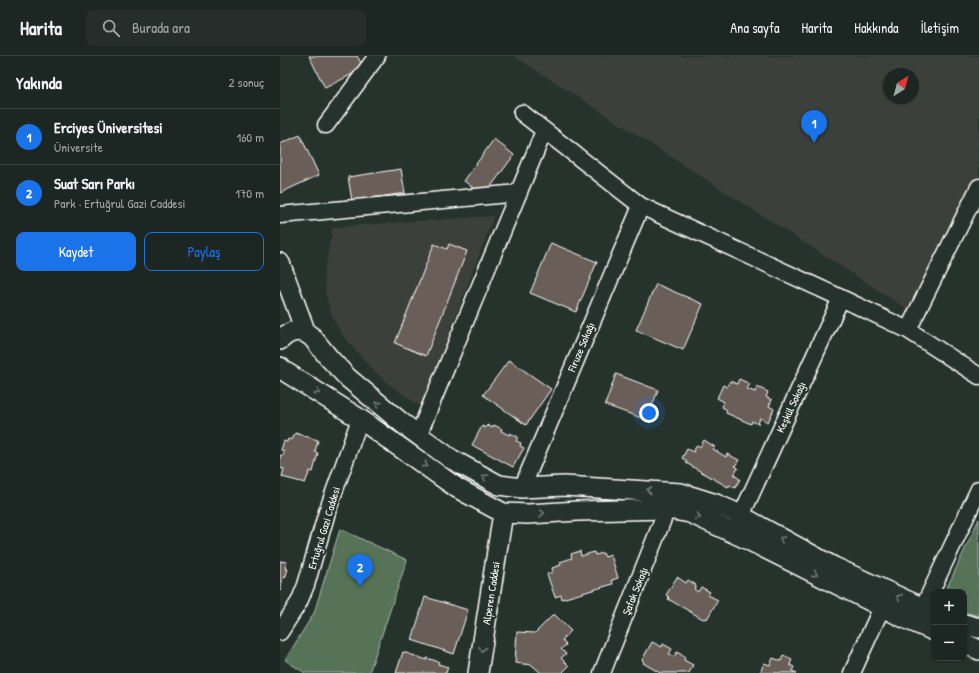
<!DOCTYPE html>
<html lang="tr">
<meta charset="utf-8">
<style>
:root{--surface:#1c2622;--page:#252e2a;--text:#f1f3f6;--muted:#a0a5a5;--line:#3a4340;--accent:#1a73e8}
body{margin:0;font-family:"Patrick Hand",sans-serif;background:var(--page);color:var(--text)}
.controls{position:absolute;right:12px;bottom:12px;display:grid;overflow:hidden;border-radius:8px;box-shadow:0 1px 3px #0004}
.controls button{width:36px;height:36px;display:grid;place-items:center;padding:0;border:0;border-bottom:1px solid var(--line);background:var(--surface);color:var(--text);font:20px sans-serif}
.compass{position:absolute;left:603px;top:12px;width:36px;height:36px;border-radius:50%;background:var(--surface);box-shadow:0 1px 3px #0004;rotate:36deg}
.you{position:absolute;left:369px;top:357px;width:14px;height:14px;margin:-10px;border:3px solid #fff;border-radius:50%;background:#1a73e8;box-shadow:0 0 0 6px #1a73e833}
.badge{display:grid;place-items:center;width:26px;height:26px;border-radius:50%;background:var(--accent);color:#fff;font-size:13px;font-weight:700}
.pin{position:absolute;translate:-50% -33px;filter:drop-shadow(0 1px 2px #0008)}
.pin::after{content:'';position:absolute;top:21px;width:14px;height:12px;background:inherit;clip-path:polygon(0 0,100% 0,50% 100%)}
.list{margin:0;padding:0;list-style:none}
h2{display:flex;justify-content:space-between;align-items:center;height:52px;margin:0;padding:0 16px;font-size:17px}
h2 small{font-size:13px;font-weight:400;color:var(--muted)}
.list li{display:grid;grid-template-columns:26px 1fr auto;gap:12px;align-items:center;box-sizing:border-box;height:56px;padding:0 16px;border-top:1px solid var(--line)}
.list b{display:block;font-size:15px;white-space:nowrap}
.list p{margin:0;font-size:13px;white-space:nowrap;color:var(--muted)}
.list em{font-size:13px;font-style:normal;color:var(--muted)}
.actions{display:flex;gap:8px;padding:12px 16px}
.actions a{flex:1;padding:9px 0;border:1px solid var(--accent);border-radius:8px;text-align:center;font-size:14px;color:var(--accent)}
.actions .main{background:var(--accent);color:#fff}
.icon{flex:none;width:22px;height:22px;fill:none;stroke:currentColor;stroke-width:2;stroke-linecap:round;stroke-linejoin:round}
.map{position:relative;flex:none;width:699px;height:617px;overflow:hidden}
header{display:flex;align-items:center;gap:24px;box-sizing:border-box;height:56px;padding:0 20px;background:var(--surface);border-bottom:1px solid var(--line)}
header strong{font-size:19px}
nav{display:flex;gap:22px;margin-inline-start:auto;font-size:14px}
.search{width:280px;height:36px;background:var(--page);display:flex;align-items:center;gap:10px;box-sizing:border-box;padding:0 14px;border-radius:8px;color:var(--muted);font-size:15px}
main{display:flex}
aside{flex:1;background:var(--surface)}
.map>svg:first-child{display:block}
</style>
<header>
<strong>Harita</strong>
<div class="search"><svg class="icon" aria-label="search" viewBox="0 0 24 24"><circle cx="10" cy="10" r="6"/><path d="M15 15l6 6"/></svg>Burada ara</div>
<nav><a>Ana sayfa</a><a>Harita</a><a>Hakkında</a><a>İletişim</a></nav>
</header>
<main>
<aside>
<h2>Yakında<small>2 sonuç</small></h2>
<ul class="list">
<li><span class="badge">1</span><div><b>Erciyes Üniversitesi</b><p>Üniversite</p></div><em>160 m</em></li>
<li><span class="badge">2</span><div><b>Suat Sarı Parkı</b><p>Park · Ertuğrul Gazi Caddesi</p></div><em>170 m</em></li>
</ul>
<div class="actions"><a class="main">Kaydet</a><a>Paylaş</a></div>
</aside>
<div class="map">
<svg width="699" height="617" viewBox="0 0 699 617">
<rect width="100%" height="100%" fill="#26332d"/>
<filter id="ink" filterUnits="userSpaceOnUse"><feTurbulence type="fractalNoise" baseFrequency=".025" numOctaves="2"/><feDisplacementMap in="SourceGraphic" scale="8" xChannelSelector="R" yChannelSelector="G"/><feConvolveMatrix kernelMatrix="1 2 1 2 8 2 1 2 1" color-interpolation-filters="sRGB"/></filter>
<g filter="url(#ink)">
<path fill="#3b403a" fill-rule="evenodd" d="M234,0H699V132L635,258ZM609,18H633V42H609Z
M214,160L141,351L107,327L92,313L64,281L54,264L46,241L44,217L53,171Z"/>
<path fill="#577359" stroke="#abb9ac" d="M699,463V560L684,556V536H665Z
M60,473L127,504L89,617H25L5,604L34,557Z"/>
<path fill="#6b5f58" stroke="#fff" d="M29,0H77L84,12L45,32Z
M20,79L39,119L0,137V88Z
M214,83L234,99L204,140L184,125Z
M121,113L125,137L72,145L68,121Z
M271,187L317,206L296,256L250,237Z
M154,188L167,193L169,188L187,195L146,300L115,287Z
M376,228L423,248L403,294L356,274Z
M229,304L271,333L246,369L203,339Z
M336,318L378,334L367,364L325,349Z
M459,323L470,328L467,333L475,336L477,331L488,336L486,341L492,344L489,350L494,353L488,366L480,362L478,368L472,365L471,368L446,357L447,354L442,351L444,346L437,342L443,329L447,331L450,325L457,328Z
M207,369L212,372L214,369L222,373L221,375L229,379L230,377L238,381L236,385L241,387L240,390L244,392L233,411L192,389L202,370L206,372Z
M15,377L38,384L35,396L38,397L33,416L30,415L25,427L2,421L4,413L0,412V399L3,400L4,395L1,394L4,385L7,386L8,383L12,384Z
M424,384L435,391L433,393L446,401L447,398L459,404L455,410L458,412L454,419L460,423L455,432L449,429L448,431L406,407L407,405L402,402L407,393L413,396L417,389L420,391Z
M300,495L301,500L314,496L315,499L323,497L325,501L331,499L338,522L332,524L333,528L282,543L281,539L275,541L267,518L273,516L272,512L281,509L280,506L292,502L291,498Z
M0,505L7,506L5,513H8L5,522L3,521L0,535Z
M397,521L406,527L408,524L416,529L414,533L418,536L421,531L430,536L428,539L438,544L427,563L425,562L423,563L388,543L389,541L386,539Z
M145,541L188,554L174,598L132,584Z
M274,558L291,575L282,584L286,589L281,593L286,598L281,602L289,610L282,617H261L252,609L235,607L237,576L255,577Z
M372,586L382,591L383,588L392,593L389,598L394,601L397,596L405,601L404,604L413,609L409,617H380L363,607L364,606L362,604Z
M123,596L147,604V602L159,606L158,608L168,611L166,617H116Z
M503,599L512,603L510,609L514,611L512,615L517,617H480L484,607L490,609L493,602L501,605Z"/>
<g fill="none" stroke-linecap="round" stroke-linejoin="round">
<defs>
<path id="minor" d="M242,57L361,150L561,242L628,274
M46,69L97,0
M699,131L628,274L699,320
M0,159L239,137
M138,380L264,75
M242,432L361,150
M461,460L561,242
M643,552L699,433
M0,576L19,546L26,529L47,456L80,363
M322,617L387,453
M572,617L602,551"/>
<path id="tertiary" d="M0,207L26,277
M0,284L6,279L12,276L19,275L26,277L32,281L49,302L68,322L122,367L171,403L219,429L242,432L284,430L401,437L436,448L452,455L554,511L654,557
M0,311L4,315L80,363L177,432L223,457L248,458L298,455L387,453L410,457L460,480L626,563L654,575
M684,568L699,572
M684,587L699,594
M198,617L223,457"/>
</defs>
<use href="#minor" stroke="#fff" stroke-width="19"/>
<use href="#tertiary" stroke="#fff" stroke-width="22"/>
<use href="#minor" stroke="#26332d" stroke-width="16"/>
<use href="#tertiary" stroke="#26332d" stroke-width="19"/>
</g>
<defs><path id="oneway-chevron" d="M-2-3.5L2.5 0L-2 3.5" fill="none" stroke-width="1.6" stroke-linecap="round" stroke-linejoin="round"/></defs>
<g stroke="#727a76">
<use href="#oneway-chevron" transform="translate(37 336) rotate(32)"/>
<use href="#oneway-chevron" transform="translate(98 348) rotate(-140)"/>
<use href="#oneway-chevron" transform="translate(145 409) rotate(36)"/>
<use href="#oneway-chevron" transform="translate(205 421) rotate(-152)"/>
<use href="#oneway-chevron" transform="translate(369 434) rotate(-176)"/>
<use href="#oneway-chevron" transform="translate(262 457) rotate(-2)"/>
<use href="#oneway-chevron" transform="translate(418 461) rotate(25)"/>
<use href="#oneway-chevron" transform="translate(502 483) rotate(-151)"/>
<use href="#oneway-chevron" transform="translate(535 518) rotate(26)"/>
<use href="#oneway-chevron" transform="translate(619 541) rotate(-155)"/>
<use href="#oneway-chevron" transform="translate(202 593) rotate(99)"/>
</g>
</g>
<g text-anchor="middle" stroke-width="4" stroke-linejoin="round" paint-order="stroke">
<g font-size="11" fill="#fff" stroke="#26332d">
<text transform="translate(301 291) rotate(-67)" y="4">Firuze Sokağı</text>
<text transform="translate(511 351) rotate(-65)" y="4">Keşkül Sokağı</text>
<text transform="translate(44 472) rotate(-73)" y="4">Ertuğrul Gazi Caddesi</text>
<text transform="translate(355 535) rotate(-68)" y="4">Şafak Sokağı</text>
<text transform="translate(211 537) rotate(-81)" y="4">Alperen Caddesi</text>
</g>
</g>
</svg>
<div class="controls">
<button>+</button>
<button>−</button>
</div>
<svg class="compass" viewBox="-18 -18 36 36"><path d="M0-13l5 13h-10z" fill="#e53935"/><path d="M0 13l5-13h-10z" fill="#a0a5a5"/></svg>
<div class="you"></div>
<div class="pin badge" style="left:534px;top:87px">1</div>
<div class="pin badge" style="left:80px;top:531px">2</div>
</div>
</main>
